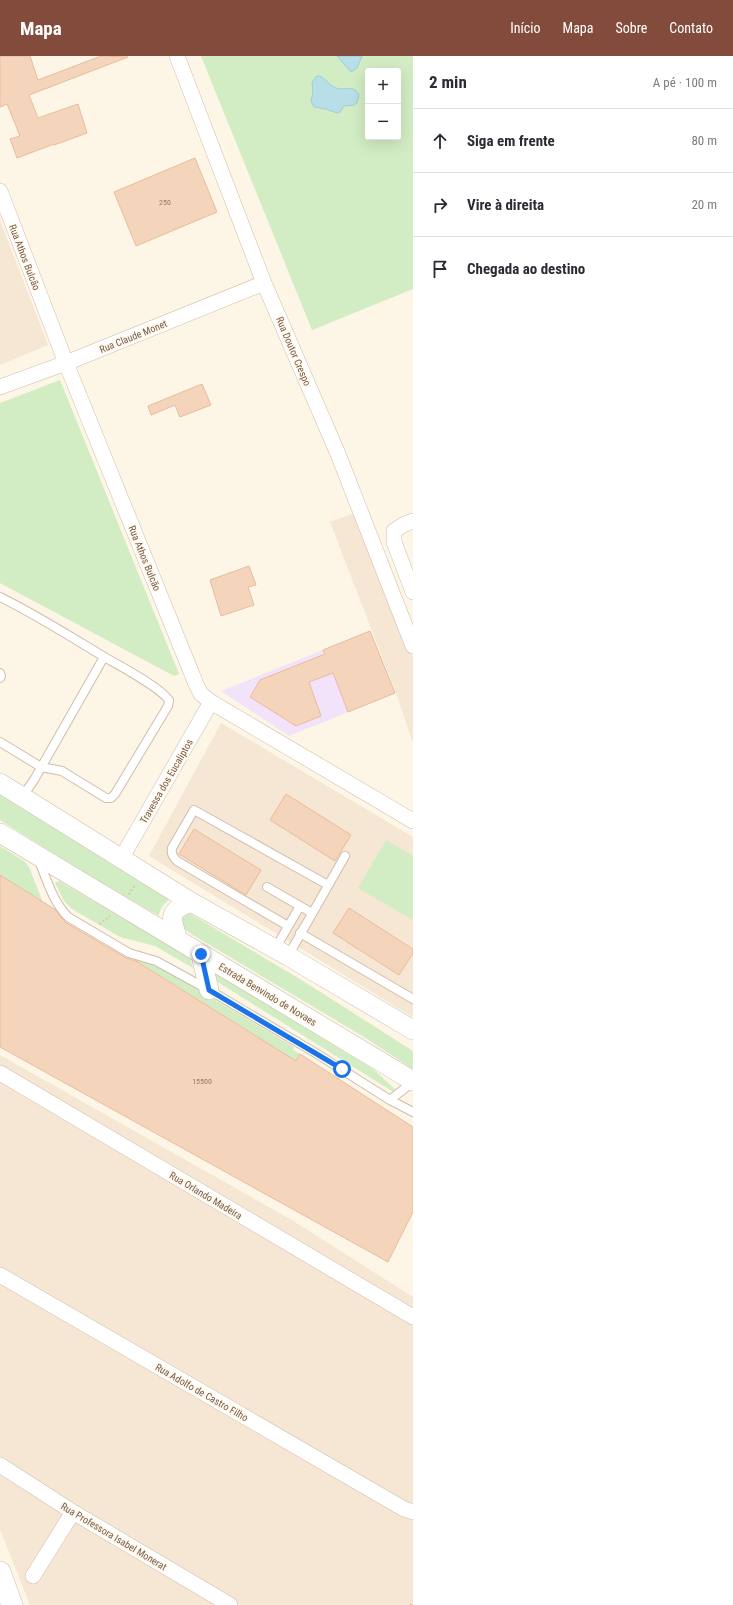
<!DOCTYPE html>
<html lang="pt">
<meta charset="utf-8">
<style>
:root{--surface:#fff;--page:#f2f2f3;--text:#2b2b33;--muted:#7c7c81;--line:#e1e1e2;--accent:#824b3b}
body{margin:0;font-family:"Roboto Condensed",sans-serif;background:var(--page);color:var(--text)}
.controls{position:absolute;right:12px;top:12px;display:grid;overflow:hidden;border-radius:4px;box-shadow:0 4px 16px #0002}
.controls button{width:36px;height:36px;display:grid;place-items:center;padding:0;border:0;border-bottom:1px solid var(--line);background:var(--surface);color:var(--text);font:20px sans-serif}
.stop{position:absolute;width:12px;height:12px;margin:-9px;border:3px solid #1a73e8;border-radius:50%;background:#fff}
.stop.end{background:#1a73e8;border-color:#fff;box-shadow:0 1px 4px #0008}
.list{margin:0;padding:0;list-style:none}
h2{display:flex;justify-content:space-between;align-items:center;height:52px;margin:0;padding:0 16px;font-size:17px}
h2 small{font-size:13px;font-weight:400;color:var(--muted)}
.list li{display:grid;grid-template-columns:26px 1fr auto;gap:12px;align-items:center;box-sizing:border-box;height:64px;padding:0 16px;border-top:1px solid var(--line)}
.list b{display:block;font-size:15px;white-space:nowrap}
.list em{font-size:13px;font-style:normal;color:var(--muted)}
.icon{flex:none;width:22px;height:22px;fill:none;stroke:currentColor;stroke-width:2;stroke-linecap:round;stroke-linejoin:round}
.map{position:relative;flex:none;width:413px;height:1549px;overflow:hidden}
header{display:flex;align-items:center;gap:24px;box-sizing:border-box;height:56px;padding:0 20px;background:var(--accent);color:#fff}
header strong{font-size:19px}
nav{display:flex;gap:22px;margin-inline-start:auto;font-size:14px}
main{display:flex}
aside{flex:1;background:var(--surface)}
.map>svg:first-child{display:block}
</style>
<header>
<strong>Mapa</strong>
<nav><a>Início</a><a>Mapa</a><a>Sobre</a><a>Contato</a></nav>
</header>
<main>
<div class="map">
<svg width="413" height="1549" viewBox="0 0 413 1549">
<rect width="100%" height="100%" fill="#fdf5e5"/>
<path fill="#f5e7d3" d="M0,164L48,289L0,309Z
M355,457L413,601V687L396,637L330,466Z
M221,667L413,781V961L149,800Z
M0,999L290,1163L413,1241V1549H30L0,1473Z"/>
<path fill="#f2e2fa" d="M370,575L395,637L289,680L221,635Z"/>
<path fill="#d2ecc3" fill-rule="evenodd" d="M201,0H413V233L312,274ZM368,15H398V81H368Z
M60,324L179,618L174,620L0,527V347Z
M0,736L172,841C165,847 160,851 159,860L84,817L0,764Z
M386,784L413,800V864L358,832Z
M0,790L24,805L29,811L43,847L0,819Z
M59,825L189,901L193,912L155,890L120,881L72,853L64,845L55,827Z
M184,854L303,925L413,995V1013L364,981L193,879L183,872V864L178,859Z
M129,900L148,904L294,991L293,994L300,998L296,1005Z
M216,917L373,1013L394,1032L397,1036L395,1037L216,925L214,918Z"/>
<path fill="#b8dfe8" stroke="#9eceda" d="M337,0H362L357,12L351,16Z
M317,20C325,20 328,29 336,32C345,35 354,28 359,39L357,47L354,49L344,50L340,56L337,57L326,53L314,51L311,45L313,36L312,26Z"/>
<path fill="#f4d5bb" stroke="#e8bc9b" d="M0,0H30L38,24L101,0L128,1L29,39L38,62L78,48L87,77L54,89V88L17,102L10,83L20,80L7,48L0,51Z
M195,102L217,156L136,190L114,136Z
M202,328L211,349L180,361L175,349L151,359L148,350Z
M249,510L256,529L248,531L254,549L221,560L210,524Z
M370,575L395,637L348,656L333,617L309,626L321,660L296,670L250,641L260,624L325,598L323,594Z
M286,738L351,779L335,805L270,764Z
M194,773L261,814L246,839L179,798Z
M0,819L56,854L65,866L126,902L136,905L296,1005L300,998L413,1071V1156L388,1206L0,991Z
M349,852L413,893V897L399,919L333,877Z"/>
<g fill="none" stroke-linecap="round" stroke-linejoin="round">
<defs>
<path id="service" d="M0,541C37,559 71,581 106,602C122,611 158,630 169,644L168,650L115,738L111,742H106L62,715L41,711L0,686
M0,617L1,620L0,622
M22,741L34,724L104,601
M39,805C47,824 53,846 68,861L129,897L156,905L209,934L314,996L390,1044L413,1056
M267,831L312,857
M288,870L177,805C173,801 171,798 172,792L194,754L328,829
M300,877L413,943
M275,893L300,850
M288,900L345,800
M390,1044L413,1026"/>
<path id="minor" d="M177,0L264,227L338,398L413,590
M0,135L66,307L196,628L201,638L211,646L413,765
M0,331L66,307L264,227
M413,465L403,469L394,475V486L413,536
M121,803L211,646
M0,1017L413,1261
M0,1219L404,1453L413,1456
M0,1409L73,1456L230,1549
M33,1520L73,1456"/>
<path id="tertiary" d="M0,727L191,846L288,900L413,974
M0,777L413,1025
M178,884C171,862 167,855 191,846
M201,899L209,934"/>
<path id="secondary" d="M0,1516L12,1549"/>
</defs>
<use href="#service" stroke="#d0bdab" stroke-width="10"/>
<use href="#minor" stroke="#d0bdab" stroke-width="16"/>
<use href="#tertiary" stroke="#d0bdab" stroke-width="20"/>
<use href="#secondary" stroke="#d5bfab" stroke-width="22"/>
<path stroke="#d9b89e" stroke-width="2.5" stroke-dasharray="1 3" stroke-linecap="butt" d="M129,838L135,829
M100,868L110,860
M411,1549L413,1545"/>
<use href="#service" stroke="#fff" stroke-width="8"/>
<use href="#minor" stroke="#fff" stroke-width="15"/>
<use href="#tertiary" stroke="#fff" stroke-width="19"/>
<use href="#secondary" stroke="#fff" stroke-width="21"/>
</g>
<g fill="none" stroke-linecap="round" stroke-linejoin="round">
<path stroke="#1a73e8" stroke-width="5" d="M201,898L209,934L342,1013"/>
</g>
<g text-anchor="middle" stroke-width="3" stroke-linejoin="round" paint-order="stroke">
<g font-size="8" fill="#977a66">
<text x="165" y="149">250</text>
<text x="202" y="1028">15500</text>
</g>
<g font-size="10" fill="#785c49" stroke="#fff9ed">
<text transform="translate(25 201) rotate(69)" y="4">Rua Athos Bulcão</text>
<text transform="translate(133 280) rotate(-22)" y="4">Rua Claude Monet</text>
<text transform="translate(294 295) rotate(67)" y="4">Rua Doutor Crespo</text>
<text transform="translate(145 502) rotate(68)" y="4">Rua Athos Bulcão</text>
<text transform="translate(166 725) rotate(-60)" y="4">Travessa dos Eucaliptos</text>
<text transform="translate(268 938) rotate(31)" y="4">Estrada Benvindo de Novaes</text>
<text transform="translate(206 1139) rotate(31)" y="4">Rua Orlando Madeira</text>
<text transform="translate(202 1336) rotate(30)" y="4">Rua Adolfo de Castro Filho</text>
<text transform="translate(114 1480) rotate(31)" y="4">Rua Professora Isabel Monerat</text>
</g>
</g>
</svg>
<div class="controls">
<button>+</button>
<button>−</button>
</div>
<div class="stop" style="left:342px;top:1013px"></div>
<div class="stop end" style="left:201px;top:898px"></div>
</div>
<aside>
<h2>2 min<small>A pé · 100 m</small></h2>
<ul class="list">
<li><svg class="icon" aria-label="ahead" viewBox="0 0 24 24"><path d="M12 20V5M6 11l6-6 6 6"/></svg><div><b>Siga em frente</b></div><em>80 m</em></li>
<li><svg class="icon" aria-label="right" viewBox="0 0 24 24"><path d="M7 20v-9h11M14 6l5 5-5 5"/></svg><div><b>Vire à direita</b></div><em>20 m</em></li>
<li><svg class="icon" aria-label="arrive" viewBox="0 0 24 24"><path d="M6 21V4h12l-3 4 3 4H6"/></svg><div><b>Chegada ao destino</b></div></li>
</ul>
</aside>
</main>
